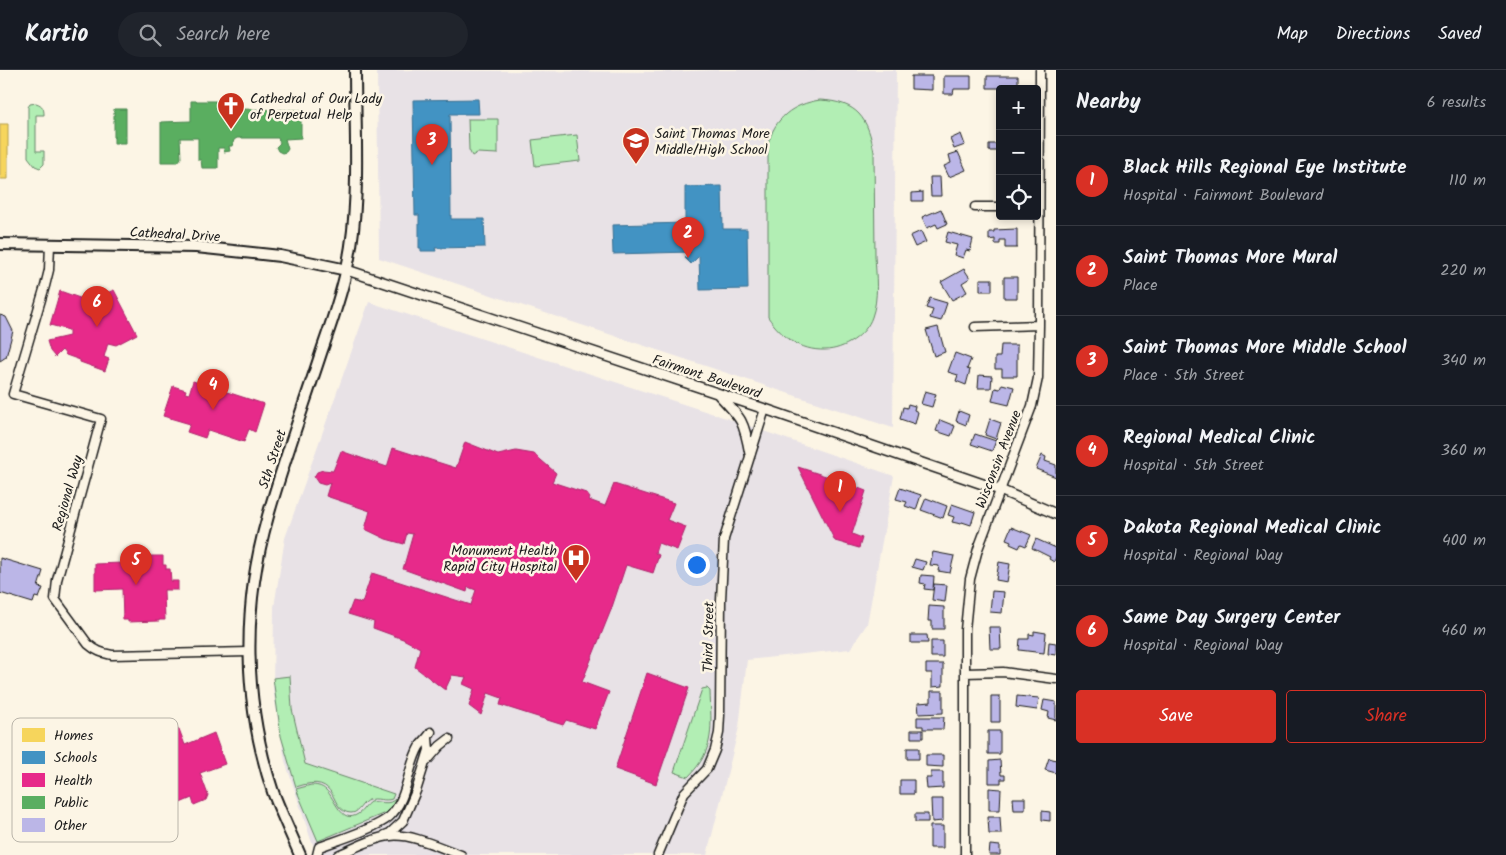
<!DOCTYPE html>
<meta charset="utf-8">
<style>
:root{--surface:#171b24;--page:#20242c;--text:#f1f3f6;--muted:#9ea1a6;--line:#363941;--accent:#d93025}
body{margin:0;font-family:Kalam,sans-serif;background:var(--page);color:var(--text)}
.controls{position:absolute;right:15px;top:15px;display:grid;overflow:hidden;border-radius:5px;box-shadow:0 2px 8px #0003}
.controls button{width:45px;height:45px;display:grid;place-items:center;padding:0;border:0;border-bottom:1px solid var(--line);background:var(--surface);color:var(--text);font:25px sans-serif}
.you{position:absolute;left:696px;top:494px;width:18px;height:18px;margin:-12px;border:4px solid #fff;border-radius:50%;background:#1a73e8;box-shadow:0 0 0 8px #1a73e833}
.badge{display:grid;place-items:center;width:32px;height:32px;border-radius:50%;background:var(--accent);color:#fff;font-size:16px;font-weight:700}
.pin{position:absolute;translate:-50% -41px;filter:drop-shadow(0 1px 2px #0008)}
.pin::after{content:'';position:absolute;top:26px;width:18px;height:15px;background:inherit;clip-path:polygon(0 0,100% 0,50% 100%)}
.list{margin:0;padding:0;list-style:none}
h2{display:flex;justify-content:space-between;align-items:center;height:65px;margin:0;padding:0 20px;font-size:21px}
h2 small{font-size:16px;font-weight:400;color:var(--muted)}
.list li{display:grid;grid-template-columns:32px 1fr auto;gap:15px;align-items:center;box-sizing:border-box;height:90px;padding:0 20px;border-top:1px solid var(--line)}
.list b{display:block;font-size:19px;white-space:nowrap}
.list p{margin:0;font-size:16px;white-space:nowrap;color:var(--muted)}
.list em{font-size:16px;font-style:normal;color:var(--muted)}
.actions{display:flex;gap:10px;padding:15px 20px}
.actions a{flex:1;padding:11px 0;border:1px solid var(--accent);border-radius:5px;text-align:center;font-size:18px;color:var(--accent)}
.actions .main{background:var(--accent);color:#fff}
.icon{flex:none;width:28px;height:28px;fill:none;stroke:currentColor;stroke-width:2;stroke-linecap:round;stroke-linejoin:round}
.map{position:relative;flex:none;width:1056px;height:785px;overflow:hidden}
header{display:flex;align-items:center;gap:30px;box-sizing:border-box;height:70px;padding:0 25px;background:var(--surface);border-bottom:1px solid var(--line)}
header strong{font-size:24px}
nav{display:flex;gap:28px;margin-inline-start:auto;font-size:18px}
.search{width:350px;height:45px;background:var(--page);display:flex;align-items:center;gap:12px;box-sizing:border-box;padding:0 18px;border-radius:28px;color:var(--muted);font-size:19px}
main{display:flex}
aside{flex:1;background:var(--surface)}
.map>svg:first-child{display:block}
</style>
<header>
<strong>Kartio</strong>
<div class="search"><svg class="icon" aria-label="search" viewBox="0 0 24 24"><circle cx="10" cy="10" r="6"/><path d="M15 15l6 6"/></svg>Search here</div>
<nav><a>Map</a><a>Directions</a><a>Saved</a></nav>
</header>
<main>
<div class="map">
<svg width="1056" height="785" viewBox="0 0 1056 785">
<rect width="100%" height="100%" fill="#fcf5e5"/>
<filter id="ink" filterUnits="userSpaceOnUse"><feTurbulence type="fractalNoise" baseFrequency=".02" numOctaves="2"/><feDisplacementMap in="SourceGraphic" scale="10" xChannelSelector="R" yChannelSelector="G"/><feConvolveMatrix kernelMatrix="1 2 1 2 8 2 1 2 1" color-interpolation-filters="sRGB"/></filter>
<g filter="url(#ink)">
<path fill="#e8e2e6" d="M377,0L661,2L718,0H896L893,358L379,188Z
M369,232L723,347L894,406L867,554L850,579L747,590L739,657L707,785H318L311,770L285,691L273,619L274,537L285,468Z"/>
<path fill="#b2eeb4" stroke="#678568" d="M820,30C858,32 868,48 874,82C874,117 875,151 875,186C876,205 879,228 872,247C866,265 844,280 825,280C800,281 781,266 768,247V75C774,48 793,34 820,30Z
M36,33C43,35 44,39 44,45H36V81H44V94L40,98L35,96L28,87V37L30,34Z
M498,49V84L477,83L472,86L469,80L468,49Z
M577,65L580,91L535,96L532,70Z
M290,606L292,639L305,694L394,724L392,729C384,732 377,727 369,730C361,732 360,743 351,743C327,742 342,701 296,717L281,666L273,608Z
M707,618L710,621C711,657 716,679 688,707L674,702L702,619Z
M311,715C316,715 322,716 326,720C335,728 341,755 358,744C363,741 365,735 370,732C379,730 389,737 396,728L397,730L392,738L385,743L318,771L296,719Z"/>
<path fill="#f6d55c" stroke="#b59e49" d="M0,54H8V109H0Z"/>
<path fill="#4393c3" stroke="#376f91" d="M478,29L479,44H450L451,149H484L485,177L435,178L436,181H421V178H419V145H415L413,30Z
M722,116L723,159H747L748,219L700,220L699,186L691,194L685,188L691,182L613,184L612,155L685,153V117Z"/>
<path fill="#e7298a" stroke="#aa2569" d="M114,220L137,264L116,275L108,273L104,287L109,289L105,301L80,292V290L66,285L62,280L55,287L50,281L47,271L69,266V260L50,255L60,221L91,232L92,229Z
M193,311L264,334L255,362L249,359L244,372L208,360L205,368L187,362L190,354L163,346L173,316L186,320L185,323L189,324Z
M465,372L498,385L516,381L534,384L556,403L552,412L586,423L590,428L589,430L605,436L614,414L674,433L667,450L686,457L677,480L658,473L655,483L659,485L653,503L626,495L611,540L582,612L609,622L595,659L566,650L563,655L500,635L502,628L488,623L481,645L469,636L474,619L463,614L466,607L452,605L445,620L415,597L420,578L403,569L373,558L374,552L348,544L353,531L362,533L372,503L471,535L476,520L468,517L467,522L403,499L413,464L407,463L404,474L386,469L365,459L370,441L326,426L330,413L325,415L318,413L314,407L317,402L323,400L333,401L341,381L387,397L393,378L456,398Z
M798,397L832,408L834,401L847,406L845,413L866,421L852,464L862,468L859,478L835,471Z
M122,486H163V495H166V499H170L171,511H178V520H164L165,550H159V551L128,552V550H123L122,519L95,520V494L122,493Z
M647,603L689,618L656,714L615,699Z
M173,657L179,659L185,675L214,663L225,694L200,703L208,725L206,730L194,735L192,728L173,736L156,697L160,696L163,689L154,664Z"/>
<path fill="#5aae61" stroke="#47824c" d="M191,31H226V33H236L237,39L301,40V68L285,69L288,79L286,82L282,83L278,81L276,77L280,73L278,68H237L234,70L232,76H229L230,81L224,82V78H218V98H202L201,90H198V68H180L181,88L178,92H161V52L191,51Z
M114,39H126V73H114Z"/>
<path fill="#bbb6e7" stroke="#1c1c1c" d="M911,6H932V20L911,19Z
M944,6H971V19H954L953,24H944Z
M987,6H1018V18H987Z
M999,56L1000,81H989V74H998Z
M961,64L965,75L954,79L950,69Z
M958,82L966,100L949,107L944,96L951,93L949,85Z
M930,107H940L941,126H931Z
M923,122V131H912V123Z
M941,139L947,154L938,158L936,154L927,158L922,147Z
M1017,159V178H1005V170H1000V174H995V169L989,170V162H994V160Z
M921,161L926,172L915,177L910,166Z
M948,162L973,169L970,181L966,180L963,188L954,185L957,175L945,172Z
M964,199L970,208L962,213L967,222L952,230L941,212Z
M1004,207H1017V228H1004Z
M980,209H992V221H980Z
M930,228L947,233L941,251L930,248L933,240L926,238Z
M0,245L6,247L13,261L6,287L0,291Z
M938,257L945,282L934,286L926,260Z
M1001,275H1017V306H1002V299H995V287H1000Z
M955,283L971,289L967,299L970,300L966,315L956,311L958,305L948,302Z
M979,305L992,306L991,318H978Z
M1002,314L1014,317L1009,335L992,331L995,318L1000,319Z
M925,321L936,324L932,337L921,334Z
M908,334L915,336L914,340L918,342L915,354L900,349L903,337L907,338Z
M959,341L969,345L966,355L956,351Z
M990,349L1001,353L996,369L985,365Z
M940,350L955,356L951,366L936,361Z
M975,364L996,371L992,381L971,374Z
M1042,385L1046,387L1045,391L1056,395V407L1036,399Z
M900,418L921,425L916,440L905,436L907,432L896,429Z
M926,428L947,436L943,448L921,440Z
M952,434L975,442L971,455L962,452L961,454L952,452L954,447L948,445Z
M1011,457L1031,465L1026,476L1021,474L1019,478L1010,474L1011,471L1006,469Z
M1036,469L1056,478V487L1054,492L1049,489L1050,487L1032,478Z
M933,482L954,486L950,503L938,501L939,496L930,495Z
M0,488L43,501L38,517L43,518L39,528L35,527L33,533L0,523Z
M915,489L926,492L923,500L912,497Z
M999,492L1010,494L1007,512L996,510Z
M921,505L934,506L933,520L924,519L925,514L920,513Z
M934,514L947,515L945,532L932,530Z
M992,521L1004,522L1002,543L990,542Z
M929,536L944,537V559H932V551H928Z
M989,557H1000L1001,579H990Z
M1034,561L1046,563L1044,583L1019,580L1020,569H1029V564L1034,565Z
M911,565H927L928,573H911Z
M931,571H943V587H931Z
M1049,572L1056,573V585L1048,584Z
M926,594H943V616L932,617V603H926Z
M931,621H943V643L919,644L918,633L931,632Z
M991,626H1000V652H991Z
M1017,626L1039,628L1037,640L1016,637Z
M1044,630L1056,632V650L1048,648L1049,642L1042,640Z
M917,647H944L943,659H923V656H917Z
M911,660H923V668H911Z
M988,661H1000V684H988Z
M907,678H919V689H907Z
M926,685H943V697L926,696Z
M1049,688L1056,690V703L1045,700Z
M1000,690L1001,705H1005V709H1001V713H989V691Z
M931,702H943V718L927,719L926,708H931Z
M900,710H914V724H900Z
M989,718L1001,719L1000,740H989Z
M1013,728H1025V740H1014Z
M931,729H943V751L932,752Z
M1042,741L1050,742V751L1042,750Z
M915,744H928V752H915Z
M988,747H1000L1001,764H989Z
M930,756H943V778H930Z
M990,775L1000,776V785H989Z"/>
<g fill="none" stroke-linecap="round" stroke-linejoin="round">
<defs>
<path id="minor" d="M975,137H1000
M50,174L49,200L45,216L13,324L101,349L57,510L55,529L88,574C96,581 102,583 112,585L249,582
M975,257L1039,255
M965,603L1003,602L1056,609
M426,692L440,676L449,669
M385,765L390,763L403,751L416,721L429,680L428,668
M317,785L319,777C336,771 377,758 389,747C408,730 407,698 419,677C422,672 428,668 431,662
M338,785C355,778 372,768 390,766C411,763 441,778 461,785
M658,785L684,723L707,699L715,680L719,663L720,645L721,530L724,469L765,339
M965,785V560L970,509L978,479L1032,336L1038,308L1039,255L1040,0"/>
<path id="tertiary" d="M347,200L765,339L1000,420L1056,444
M719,325C742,349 744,351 750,384"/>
<path id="secondary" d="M0,174L196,177L280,186L347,200
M300,785C291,764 281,743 273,722C243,632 242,536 268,446C284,390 304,335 322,280C331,254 340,229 346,202C361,140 355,64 355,0"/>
</defs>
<use href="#minor" stroke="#1c1c1c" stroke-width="11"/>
<use href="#tertiary" stroke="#1c1c1c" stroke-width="12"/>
<use href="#secondary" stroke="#1c1c1c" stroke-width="14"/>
<use href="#minor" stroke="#fcf5e5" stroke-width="8"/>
<use href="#tertiary" stroke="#fcf5e5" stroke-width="9"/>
<use href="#secondary" stroke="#fcf5e5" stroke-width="10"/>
</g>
</g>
<defs>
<symbol id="church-pin" viewBox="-11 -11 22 30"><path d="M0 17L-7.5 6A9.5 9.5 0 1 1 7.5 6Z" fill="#c8321e" stroke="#fcf5e5"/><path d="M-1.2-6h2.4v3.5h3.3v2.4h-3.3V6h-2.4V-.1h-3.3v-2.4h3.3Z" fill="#fff"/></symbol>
<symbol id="school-pin" viewBox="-11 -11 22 30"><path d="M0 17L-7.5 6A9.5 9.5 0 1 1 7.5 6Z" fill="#c8321e" stroke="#fcf5e5"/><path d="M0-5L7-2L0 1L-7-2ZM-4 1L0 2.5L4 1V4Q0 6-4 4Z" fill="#fff"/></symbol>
<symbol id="hospital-pin" viewBox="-11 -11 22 30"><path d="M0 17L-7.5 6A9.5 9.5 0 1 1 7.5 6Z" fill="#c8321e" stroke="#fcf5e5"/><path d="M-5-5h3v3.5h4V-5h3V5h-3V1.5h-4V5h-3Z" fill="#fff"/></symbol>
</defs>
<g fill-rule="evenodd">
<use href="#church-pin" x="215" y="20" width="32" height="43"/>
<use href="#school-pin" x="620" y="55" width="32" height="43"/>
<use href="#hospital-pin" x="560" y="472" width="32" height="43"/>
</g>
<g text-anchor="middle" stroke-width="5" stroke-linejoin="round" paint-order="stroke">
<g font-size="14" fill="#1c1c1c" stroke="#fcf5e5" text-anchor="start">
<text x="250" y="33">Cathedral of Our Lady<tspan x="250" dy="16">of Perpetual Help</tspan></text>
<text x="655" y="68">Saint Thomas More<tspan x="655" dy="16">Middle/High School</tspan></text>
<text x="557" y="485" text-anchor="end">Monument Health<tspan x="557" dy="16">Rapid City Hospital</tspan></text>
</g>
<g font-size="14" fill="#1c1c1c" stroke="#fcf5e5">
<text transform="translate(175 164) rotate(3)" y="5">Cathedral Drive</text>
<text transform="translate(707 306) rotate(18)" y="5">Fairmont Boulevard</text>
<text transform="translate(272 389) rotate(-72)" y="5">5th Street</text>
<text transform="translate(998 389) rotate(-69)" y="5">Wisconsin Avenue</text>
<text transform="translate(67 423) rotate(-74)" y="5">Regional Way</text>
<text transform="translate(708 567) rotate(-89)" y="5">Third Street</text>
</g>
</g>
<rect x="12" y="648" width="166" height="124" rx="8" fill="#fcf5e5" stroke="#b9b4a9" stroke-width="1"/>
<rect x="22" y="658" width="23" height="14" fill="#f6d55c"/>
<rect x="22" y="681" width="23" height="13" fill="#4393c3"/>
<rect x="22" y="703" width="23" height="14" fill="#e7298a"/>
<rect x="22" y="726" width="23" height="13" fill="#5aae61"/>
<rect x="22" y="748" width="23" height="14" fill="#bbb6e7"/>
<g font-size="14" fill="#1c1c1c">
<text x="54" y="670">Homes</text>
<text x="54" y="692">Schools</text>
<text x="54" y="715">Health</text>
<text x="54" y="737">Public</text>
<text x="54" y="760">Other</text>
</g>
</svg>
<div class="controls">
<button>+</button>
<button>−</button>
<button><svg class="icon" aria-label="locate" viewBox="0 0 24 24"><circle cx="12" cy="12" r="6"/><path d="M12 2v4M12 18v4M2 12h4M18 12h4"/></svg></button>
</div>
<div class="you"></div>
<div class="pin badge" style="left:840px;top:442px">1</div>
<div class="pin badge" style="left:688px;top:188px">2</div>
<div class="pin badge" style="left:432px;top:95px">3</div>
<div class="pin badge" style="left:213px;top:340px">4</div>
<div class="pin badge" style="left:136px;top:515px">5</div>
<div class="pin badge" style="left:97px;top:257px">6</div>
</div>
<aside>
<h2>Nearby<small>6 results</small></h2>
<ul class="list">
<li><span class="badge">1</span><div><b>Black Hills Regional Eye Institute</b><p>Hospital · Fairmont Boulevard</p></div><em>110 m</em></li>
<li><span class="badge">2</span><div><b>Saint Thomas More Mural</b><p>Place</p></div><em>220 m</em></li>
<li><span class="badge">3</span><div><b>Saint Thomas More Middle School</b><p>Place · 5th Street</p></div><em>340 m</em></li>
<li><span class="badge">4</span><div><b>Regional Medical Clinic</b><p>Hospital · 5th Street</p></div><em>360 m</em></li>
<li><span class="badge">5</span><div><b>Dakota Regional Medical Clinic</b><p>Hospital · Regional Way</p></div><em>400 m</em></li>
<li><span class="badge">6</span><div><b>Same Day Surgery Center</b><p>Hospital · Regional Way</p></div><em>460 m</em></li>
</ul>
<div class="actions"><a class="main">Save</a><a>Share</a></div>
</aside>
</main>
